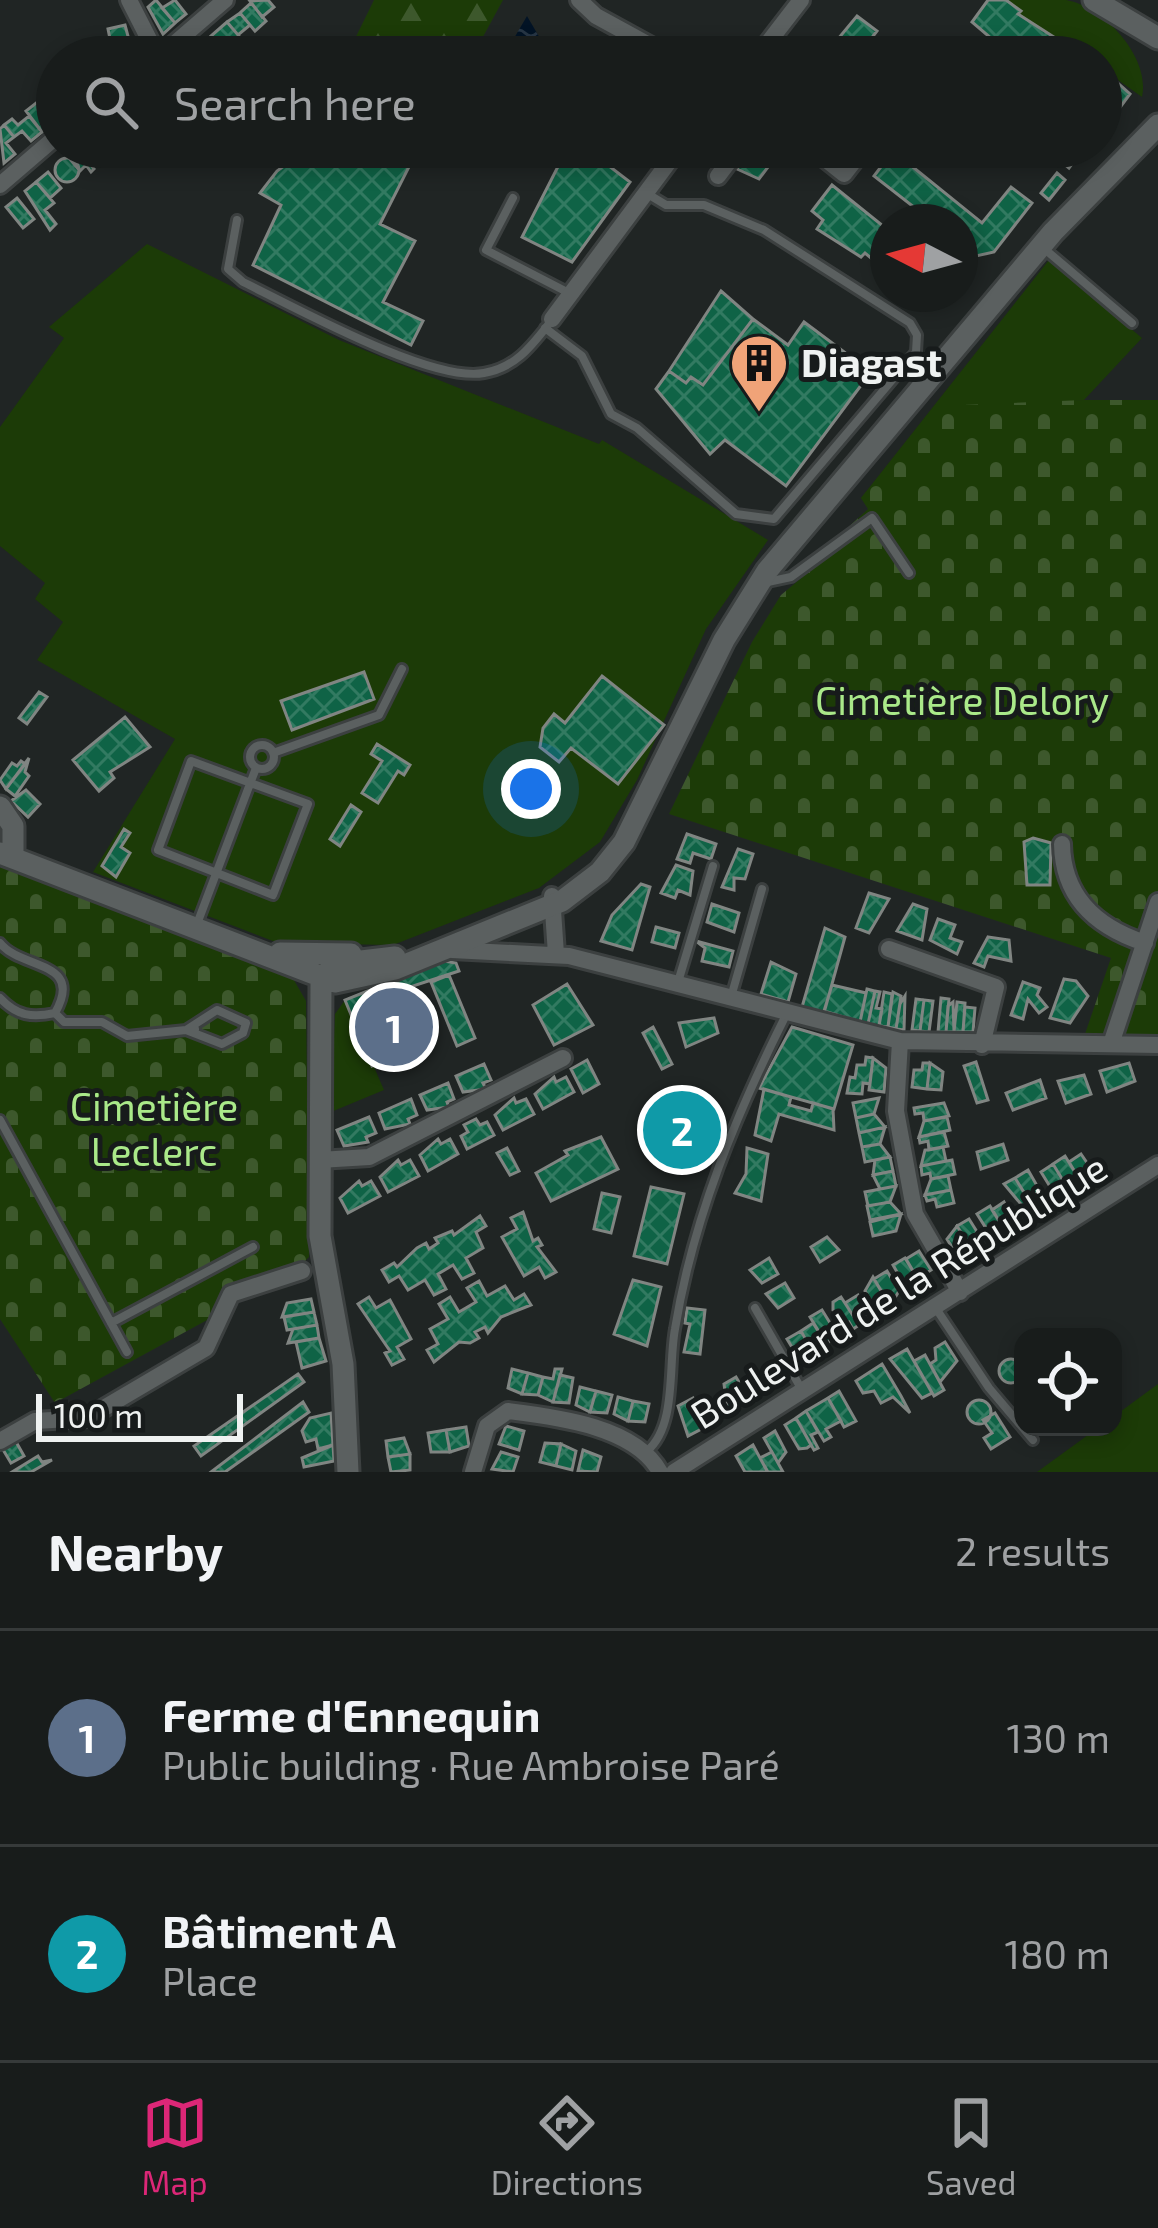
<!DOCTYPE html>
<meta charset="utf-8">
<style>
:root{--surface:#181c1b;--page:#252928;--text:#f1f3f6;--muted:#9fa1a3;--line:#363a3a;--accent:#db2777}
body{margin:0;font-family:"Exo 2",sans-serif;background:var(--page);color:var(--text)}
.controls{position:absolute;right:36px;bottom:36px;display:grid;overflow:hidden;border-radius:24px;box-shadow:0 6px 18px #0003}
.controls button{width:108px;height:108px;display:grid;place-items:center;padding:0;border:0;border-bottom:3px solid var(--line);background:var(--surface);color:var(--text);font:60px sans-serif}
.compass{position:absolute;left:870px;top:204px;width:108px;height:108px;border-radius:50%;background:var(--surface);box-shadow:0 6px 18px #0003;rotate:276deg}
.scale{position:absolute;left:36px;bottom:30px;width:207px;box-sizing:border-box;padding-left:12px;border:6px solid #eff2f1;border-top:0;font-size:33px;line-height:42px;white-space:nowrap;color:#eff2f1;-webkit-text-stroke:9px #171b1b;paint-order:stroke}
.you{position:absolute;left:531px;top:789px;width:42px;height:42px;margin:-30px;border:9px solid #fff;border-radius:50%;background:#1a73e8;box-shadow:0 0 0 18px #1a73e833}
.badge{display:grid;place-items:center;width:78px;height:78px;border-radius:50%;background:var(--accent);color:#fff;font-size:39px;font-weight:700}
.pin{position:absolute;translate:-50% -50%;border:6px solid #fff;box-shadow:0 3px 12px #0006}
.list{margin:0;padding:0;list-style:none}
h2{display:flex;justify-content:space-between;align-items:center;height:156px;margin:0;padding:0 48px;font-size:51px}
h2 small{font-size:39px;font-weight:400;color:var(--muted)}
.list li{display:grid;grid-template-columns:78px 1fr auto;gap:36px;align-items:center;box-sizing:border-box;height:216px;padding:0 48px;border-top:3px solid var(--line)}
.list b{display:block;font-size:45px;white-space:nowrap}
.list p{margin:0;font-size:39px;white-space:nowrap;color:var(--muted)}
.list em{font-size:39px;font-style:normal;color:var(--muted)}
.icon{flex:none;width:66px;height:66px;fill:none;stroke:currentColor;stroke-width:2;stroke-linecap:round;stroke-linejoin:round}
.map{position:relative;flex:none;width:1158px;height:1472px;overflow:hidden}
.search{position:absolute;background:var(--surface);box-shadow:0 6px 18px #0003;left:36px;right:36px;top:36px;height:132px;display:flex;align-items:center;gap:30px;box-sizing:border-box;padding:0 42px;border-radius:66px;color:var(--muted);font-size:45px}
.sheet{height:588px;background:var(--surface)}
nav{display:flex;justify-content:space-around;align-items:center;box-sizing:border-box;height:168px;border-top:3px solid var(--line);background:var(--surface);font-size:33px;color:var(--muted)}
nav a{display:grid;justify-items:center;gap:6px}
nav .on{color:var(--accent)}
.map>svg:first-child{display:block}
</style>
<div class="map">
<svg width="1158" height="1472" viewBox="0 0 1158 1472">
<defs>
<pattern id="forest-firs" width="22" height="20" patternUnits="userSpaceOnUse" patternTransform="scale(3)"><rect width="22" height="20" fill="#1c3b07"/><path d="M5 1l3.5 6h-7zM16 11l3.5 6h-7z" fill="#3d582c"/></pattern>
<pattern id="cemetery-stones" width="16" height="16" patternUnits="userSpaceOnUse" patternTransform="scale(3)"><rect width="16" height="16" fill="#1c3b07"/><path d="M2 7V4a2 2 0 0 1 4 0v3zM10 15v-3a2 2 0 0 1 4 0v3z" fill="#3d582c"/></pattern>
<pattern id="water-ripples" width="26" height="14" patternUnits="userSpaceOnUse" patternTransform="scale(3)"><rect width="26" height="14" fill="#021325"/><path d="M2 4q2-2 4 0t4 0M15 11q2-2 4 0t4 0" fill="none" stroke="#273645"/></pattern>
<pattern id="building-cross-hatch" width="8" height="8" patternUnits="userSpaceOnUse" patternTransform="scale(3)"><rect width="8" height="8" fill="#0f6346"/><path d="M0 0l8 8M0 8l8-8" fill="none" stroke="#327a61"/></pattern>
</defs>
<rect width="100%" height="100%" fill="#202524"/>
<path fill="#1c3b07" d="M998,0C1020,0 1044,0 1066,0C1103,6 1151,57 1142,97L1101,68V57H1085L1058,37L1054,41L1018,14L1020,10Z
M147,244L339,340L599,444L602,440L768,540L706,629L637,780L600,842L539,888L393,945L278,943L93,872L175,739L37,660L63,622L35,599L45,583L0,546V427L64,338L49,327Z
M1049,260L1142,338L1084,400L1065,402L910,566L861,498Z
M345,1000L384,1090L331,1112L335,1014Z
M1158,1384V1472H1037L1099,1427H1113V1417Z"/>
<path fill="url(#forest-firs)" d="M374,0H503L472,57H346Z"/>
<path fill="url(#cemetery-stones)" d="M1084,400H1158V1035L1085,1034L1111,958L669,814L752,642L781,595L847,540L842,533L868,509L861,498L937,406Z
M13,867L291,975L306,1001L309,1257L303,1263L225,1285L209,1319L55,1403L0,1319V868Z"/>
<path fill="url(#water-ripples)" d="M527,16L551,57H503Z"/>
<path fill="url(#building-cross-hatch)" stroke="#808582" stroke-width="3" d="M156,0L175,23L163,34L148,7Z
M175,0L186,14L175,23L162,8Z
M268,0L274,7L262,17L250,1Z
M988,0H1006L1021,11L1018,14L1085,57H1013L972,22Z
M251,3L266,21L255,31L240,13Z
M240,13L250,25L238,35L227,22Z
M857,16L877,31L857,57H823Z
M227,22L244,42L226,55L211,36Z
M125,25L129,40L111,44L108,29Z
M1101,68L1130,94L1110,121L1105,118L1101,124Z
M45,96L55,109L48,115L53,123L42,132L26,111Z
M29,116L42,132L31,141L22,131L14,137L4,125L12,119L18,125Z
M4,125L14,137L6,143L15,154L4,163L0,129Z
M310,147H419L380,224L415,241L383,302L423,321L411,345L253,265L281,205L260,193L277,171Z
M568,147L588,150L630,182L572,262L522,237Z
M753,147L780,151L759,179L737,169Z
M1043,147H1084L1069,168Z
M79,150L94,169L91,172L86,165L80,171L69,158Z
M893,151L982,223L1011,187L1032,203L994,252L976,256L960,244V222H933L874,176Z
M55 170a12 12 0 1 1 24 0a12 12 0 1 1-24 0Z
M48,172L61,188L50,198L36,182Z
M1057,173L1065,180L1049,200L1041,193Z
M36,182L54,203L45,210L56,224L50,230L25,191Z
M832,185L888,230V272L865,253L861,257L817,229L823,220L812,211Z
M17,198L34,219L23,228L6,207Z
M721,291L753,319L703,385L691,377L686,383L669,371Z
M753,319L788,345L804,322L871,372L786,486L725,440L710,454L656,389L669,371L686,383L691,377L703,385Z
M364,672L374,699L292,730L281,701Z
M602,676L664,725L618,784L571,748L559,762L540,747L543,728L554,714L565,723Z
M39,692L47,697L27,724L19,718Z
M125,717L150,747L110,772L114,778L99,791L73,760Z
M377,744L410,765L404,775L398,771L378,803L362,793L382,761L371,754Z
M29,758L25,772L29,776L15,796L6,789Z
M21,761L25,764L6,789L0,780L12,763L17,766Z
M26,790L40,804L28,817L11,801Z
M351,805L361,812L340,846L330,839Z
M124,829L130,833L121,847L130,853L116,877L102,866Z
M687,834L716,844L711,859L693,853L690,863L677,859Z
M1033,838L1051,843L1050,885H1027L1024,842Z
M738,849L753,854L745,879L734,878V890L722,887Z
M676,865L693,871L690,895L678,890L675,898L661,893Z
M641,884L650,887L632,950L601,941L612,915Z
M869,893L889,899L869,933L856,928Z
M712,904L739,913L734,932L707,922Z
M913,904L927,909L922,940L897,931Z
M938,919L955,925L950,938L962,942L957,954L930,940Z
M656,927L679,933L675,948L652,942Z
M825,928L845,937L824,1013L802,1007Z
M988,937L1009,940L1011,961L988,956L984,967L974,963Z
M696,941L733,951L729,967L702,961L705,948Z
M444,961L456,963L459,971L398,991L394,981Z
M771,962L796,974L788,1002L761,994Z
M449,975L475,1038L457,1046L431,982Z
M1064,979L1076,981L1088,996L1070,1023L1050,1018Z
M1023,982L1040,988L1037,995L1047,1007L1039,1013L1028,999L1023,1019L1011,1015Z
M385,984L391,999L364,1009L385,1061L372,1066L345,1000Z
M567,984L593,1025L554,1045L533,1005Z
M832,985L866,993L860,1022L824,1011Z
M867,989L875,991L868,1024L860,1022Z
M875,991L880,992L876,1008L882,1009L879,1026L868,1024Z
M884,992L892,994L888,1027L879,1026Z
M893,992L901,996L896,1029L888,1027Z
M905,996L904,1030L896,1029L900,1004Z
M941,998L949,999L946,1032H938Z
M916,999L924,1000L920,1031L912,1030Z
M924,1000L933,1001L929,1032L920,1031Z
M953,1002L954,1032H946L948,1006Z
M957,1002L965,1003L963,1032H954Z
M965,1007L975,1008L973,1032H963Z
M714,1018L718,1033L686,1047L679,1023Z
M653,1027L672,1064L662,1069L643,1033Z
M792,1027L853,1045L834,1109L759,1088Z
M409,1040L412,1050L385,1061L381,1051Z
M866,1057L873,1058L870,1084L863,1083L862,1094L847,1093L850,1077L855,1078L857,1065H865Z
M873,1058L886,1068L884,1092L869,1090Z
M587,1060L599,1084L583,1093L571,1069Z
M976,1062L988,1100L977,1103L964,1066Z
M923,1063H930L927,1089L912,1087L914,1070H922Z
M930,1063L943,1072L941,1090L927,1089Z
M1129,1063L1135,1081L1107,1092L1100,1071Z
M484,1064L491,1080L483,1083L486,1089L463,1092L456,1076Z
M1084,1075L1091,1094L1066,1103L1058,1081Z
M554,1077L556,1082L566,1077L574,1092L543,1109L535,1094Z
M1040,1080L1046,1098L1013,1110L1006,1093Z
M448,1083L454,1099L447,1102L449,1107L427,1110L420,1095Z
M764,1089L791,1097L789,1105L811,1111L813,1103L833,1109L834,1130L779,1114L771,1141L755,1135Z
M674,1094L707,1100L689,1170L657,1163Z
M514,1098L516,1103L526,1099L534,1114L503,1130L495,1115Z
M879,1098L874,1114L856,1118L853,1103Z
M411,1099L417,1115L408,1119L410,1124L385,1129L379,1113Z
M944,1103L949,1116L924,1121L923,1113L915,1114L914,1108Z
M874,1114L885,1127L859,1133L856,1118Z
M369,1117L376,1133L366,1137L368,1142L344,1146L337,1130Z
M947,1117L950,1130L919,1137L924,1121Z
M476,1119L480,1125L487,1122L494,1135L467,1149L461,1136L468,1132L464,1125Z
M885,1127L880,1144L862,1147L859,1133Z
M944,1132L948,1146L929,1150L928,1141L920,1143L919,1137Z
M601,1137L618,1169L551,1201L536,1173L568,1155L565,1151Z
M438,1139L441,1144L450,1139L458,1154L428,1171L420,1155Z
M880,1144L890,1157L865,1162L862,1147Z
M1003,1144L1008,1160L981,1169L977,1152Z
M943,1147L946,1161L921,1166L925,1150Z
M507,1148L519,1171L510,1175L497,1153Z
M747,1148L768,1154L761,1201L735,1193L746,1174Z
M1081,1154L1096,1176L1090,1179L1086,1173L1078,1177L1069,1162Z
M1065,1156L1078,1177L1070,1192L1053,1164Z
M890,1157L893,1171L873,1175L875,1160Z
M398,1160L401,1165L410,1160L419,1176L388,1192L380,1177Z
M952,1160L955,1174L931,1179L930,1173L922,1175L921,1166Z
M1053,1164L1070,1192L1065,1195L1061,1189L1054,1193L1041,1172Z
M1028,1170L1040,1191L1034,1195L1043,1209L1037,1213L1015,1178Z
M893,1171L896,1186L880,1189L873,1175Z
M948,1176L951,1190L925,1195L931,1179Z
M1015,1178L1037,1213L1031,1216L1004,1184Z
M359,1181L362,1186L371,1181L380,1196L348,1213L340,1198Z
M896,1186L890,1202L868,1206L865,1192Z
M651,1187L684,1194L667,1264L634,1256Z
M951,1190L954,1203L937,1207L935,1199L927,1201L925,1195Z
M602,1193L620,1197L611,1233L594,1229Z
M890,1202L901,1214L870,1220L867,1206Z
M1004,1202L1013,1218L1006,1232L992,1210Z
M990,1206L1006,1232L1000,1236L996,1229L989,1233L977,1214Z
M523,1212L533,1241L538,1238L542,1245L537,1247L556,1272L545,1278L539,1267L524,1276L502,1237L517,1229L511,1218Z
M901,1214L896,1231L873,1236L870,1222Z
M480,1216L486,1226L476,1232L483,1248L466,1258L474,1273L462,1279L453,1265L438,1274L446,1289L434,1295L425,1280L408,1290L399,1276L389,1282L382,1270L394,1263L397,1267L417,1248L426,1243L429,1249L438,1243L435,1238L452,1231L454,1235Z
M969,1219L981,1238L974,1253L957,1226Z
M957,1226L974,1253L968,1257L963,1250L956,1254L947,1239Z
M827,1237L839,1250L820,1262L811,1247Z
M919,1251L931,1270L923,1275L928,1282L922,1286L906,1259Z
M769,1258L778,1274L762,1283L750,1270Z
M905,1258L922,1286L917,1289L912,1282L905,1286L893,1265Z
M887,1271L899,1291L890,1306L874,1279Z
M873,1277L890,1306L885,1309L881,1302L874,1306L865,1291Z
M633,1280L661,1287L647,1346L614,1334Z
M479,1281L487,1296L505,1286L514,1300L524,1294L531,1305L501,1317L488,1333L485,1327L475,1332L479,1338L470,1343L459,1342L434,1362L427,1350L438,1344L430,1329L448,1319L439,1304L450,1297L459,1312L476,1302L467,1288Z
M785,1283L794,1298L778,1308L766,1294Z
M858,1295L867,1311L859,1325L845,1303Z
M369,1297L376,1308L390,1300L411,1339L397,1347L404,1359L392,1365L385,1353L390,1351L358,1304Z
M841,1297L859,1325L853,1329L849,1322L842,1326L833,1310V1302Z
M311,1299L314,1312L282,1317L287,1303Z
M687,1308L705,1310L700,1354L684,1352L690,1324L685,1323Z
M822,1310L835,1331L827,1345L810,1317Z
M314,1312L317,1325L287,1330L284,1317Z
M813,1323L827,1345L821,1349L817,1343L810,1347L801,1331Z
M317,1325L319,1338L288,1343L293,1329Z
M801,1331L810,1347L802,1351L806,1358L801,1362L787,1339Z
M319,1338L326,1361L302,1368L296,1342Z
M945,1342L957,1361L940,1382L930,1364L936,1360L935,1348Z
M907,1349L932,1393L922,1398L890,1359Z
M925,1355L944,1390L934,1396L914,1361Z
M999 1371a12 12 0 1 1 24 0a12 12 0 1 1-24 0Z
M882,1364L901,1396L910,1413L893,1397L881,1403L874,1391L863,1393L856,1381Z
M512,1369L528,1373L522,1394L508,1388Z
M555,1369H562L553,1402L538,1395L543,1377L553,1379Z
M528,1373L543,1377L538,1395L522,1394Z
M298,1374L304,1382L201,1456L194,1446Z
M560,1375L573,1378L569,1403L553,1402Z
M736,1377L743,1389L763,1380L768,1389L728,1414L724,1384Z
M580,1387L596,1391L590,1412L576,1405Z
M596,1391L612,1395L607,1413L590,1412Z
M839,1391L856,1421L844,1427L828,1398Z
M618,1397L633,1401L628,1421L614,1414Z
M693,1398L707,1426L688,1436L678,1406Z
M828,1398L841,1421L826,1429L831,1437L824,1441L806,1411Z
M967 1412a12 12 0 1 1 24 0a12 12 0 1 1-24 0Z
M633,1401L649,1404L645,1422L628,1421Z
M303,1402L309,1412L225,1472H211Z
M806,1411L818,1432L811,1435L818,1448L814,1450L796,1418Z
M331,1413L333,1445L318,1449L316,1439L306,1442L302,1431L310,1418Z
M995,1413L1010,1437L991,1449L984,1438L992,1433L983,1420Z
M796,1418L811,1445L807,1448L799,1449L785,1425Z
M506,1426L524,1431L519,1450L499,1444Z
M466,1427L469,1446L450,1452L446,1430Z
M446,1430L450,1452H431L428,1433Z
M775,1431L786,1452L778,1463L764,1438Z
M404,1438L410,1454L388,1457L386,1441Z
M15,1440L24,1456L11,1463L2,1448Z
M545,1443L561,1444L556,1466L540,1462Z
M561,1444L576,1451L572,1470L556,1466Z
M333,1445L334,1461L304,1467L302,1458Z
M753,1445L767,1471L765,1472H745L736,1456Z
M583,1450L601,1457L597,1472L578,1471Z
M501,1452L518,1457L513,1472L492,1469Z
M772,1452L778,1463L783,1472H768L760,1458Z
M410,1454V1470L391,1472L388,1457Z
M38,1456L42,1462L52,1460L31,1472H12Z"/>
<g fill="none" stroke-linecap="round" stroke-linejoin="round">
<defs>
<path id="service" d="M513,198L486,250L569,293
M237,220L228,269L243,282C293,306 431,383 484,373C514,368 530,348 548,325
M1041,246L1132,323
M545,328L582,356L611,414L637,428L736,514L774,519L916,352L917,335L910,323L764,230L704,205H666L646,193
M763,583L791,577L872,518L909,573
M250 757a12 12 0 1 1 24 0a12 12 0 1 1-24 0Z
M273,753L379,715L402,669
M191,761L308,804L273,895L158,850Z
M197,924L256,768
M0,943C21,970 85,960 55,1013C32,1018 17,1016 0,998
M678,982L713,866
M731,997L762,889
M55,1013L64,1022H102L127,1036L186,1030L222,1044L243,1033L246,1023L217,1010L186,1030L195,1029
M0,1120L127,1352
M935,1307L989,1388L1033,1440
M755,1308L802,1390
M111,1323L253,1247
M647,1451C677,1426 668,1366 675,1329C693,1218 736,1115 786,1015"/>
<path id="minor" d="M129,0L158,57
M579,0L596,16L671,57
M159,57L225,0
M757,57L801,0
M810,147L844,174L865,147
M718,176L740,147
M0,185L57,136
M552,319L680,147
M1062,844C1063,897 1096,927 1145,943
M552,896L556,954
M889,949L996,987L982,1045
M452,950L569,956L900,1041L1158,1045
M900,1041L896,1111L915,1214L960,1292
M1111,1044L1158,902
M319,1160L369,1157L563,1058
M0,1441L35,1421L87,1418L206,1348L231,1294L302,1271
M473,1472L487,1426L508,1411C556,1417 635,1426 660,1472
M674,1472L1158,1165"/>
<path id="tertiary" d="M1094,0L1158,38
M0,807L13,826V855
M0,853L335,982L395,969L562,901L600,872L624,842L724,640L767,571L1053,232L1158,125
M280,953L351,954
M321,979L320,1236L343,1364L348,1472
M321,979L336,964L395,957"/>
</defs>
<use href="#service" stroke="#3c4040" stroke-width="14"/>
<use href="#minor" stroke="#3c4040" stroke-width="22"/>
<use href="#tertiary" stroke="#3c4040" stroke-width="27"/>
<use href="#service" stroke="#5b6060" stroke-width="8"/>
<use href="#minor" stroke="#5b6060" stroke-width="16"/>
<use href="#tertiary" stroke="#5b6060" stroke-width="21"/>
</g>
<defs>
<symbol id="building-pin" viewBox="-11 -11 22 30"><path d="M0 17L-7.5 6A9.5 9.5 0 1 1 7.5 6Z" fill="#f0a378" stroke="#171b1b"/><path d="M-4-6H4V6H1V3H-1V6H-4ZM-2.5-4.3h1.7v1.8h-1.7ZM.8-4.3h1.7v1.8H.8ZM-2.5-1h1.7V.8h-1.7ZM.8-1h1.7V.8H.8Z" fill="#111"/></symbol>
</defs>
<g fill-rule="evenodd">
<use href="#building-pin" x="726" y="330" width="66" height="90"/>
</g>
<g text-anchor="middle" stroke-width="10" stroke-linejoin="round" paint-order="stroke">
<g font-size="39" font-weight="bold" fill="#eff2f1" stroke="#171b1b" text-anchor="start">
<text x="801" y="377">Diagast</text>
</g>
<g font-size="39" fill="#aae989" stroke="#171b1b">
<text x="962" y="715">Cimetière Delory</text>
<text x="154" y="1121">Cimetière<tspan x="154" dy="45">Leclerc</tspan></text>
</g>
<g font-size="39" fill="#eff2f1" stroke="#171b1b">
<text transform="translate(899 1291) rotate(-32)" y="14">Boulevard de la République</text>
</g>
</g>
</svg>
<div class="controls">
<button><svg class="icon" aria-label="locate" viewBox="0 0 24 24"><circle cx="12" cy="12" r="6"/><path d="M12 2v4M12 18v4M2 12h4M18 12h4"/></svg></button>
</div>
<svg class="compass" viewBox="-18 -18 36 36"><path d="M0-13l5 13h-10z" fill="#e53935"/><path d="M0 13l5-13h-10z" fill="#9fa1a3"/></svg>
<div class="scale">100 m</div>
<div class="you"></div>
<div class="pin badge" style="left:394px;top:1027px;background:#5c6f8a">1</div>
<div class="pin badge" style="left:682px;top:1130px;background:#0f9aa8">2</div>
<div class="search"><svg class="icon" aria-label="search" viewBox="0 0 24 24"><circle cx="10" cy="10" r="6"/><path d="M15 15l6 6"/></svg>Search here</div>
</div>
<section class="sheet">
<h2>Nearby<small>2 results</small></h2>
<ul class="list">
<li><span class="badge" style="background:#5c6f8a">1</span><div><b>Ferme d'Ennequin</b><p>Public building · Rue Ambroise Paré</p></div><em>130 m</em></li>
<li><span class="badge" style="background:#0f9aa8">2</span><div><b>Bâtiment A</b><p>Place</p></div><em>180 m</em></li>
</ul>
</section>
<nav>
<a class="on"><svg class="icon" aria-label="map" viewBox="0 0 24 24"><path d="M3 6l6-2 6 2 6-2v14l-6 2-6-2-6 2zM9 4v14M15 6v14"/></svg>Map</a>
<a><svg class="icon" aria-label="directions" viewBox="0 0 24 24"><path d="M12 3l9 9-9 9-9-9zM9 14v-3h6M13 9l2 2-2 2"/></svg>Directions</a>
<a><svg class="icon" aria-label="saved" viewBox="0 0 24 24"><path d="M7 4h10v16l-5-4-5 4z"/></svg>Saved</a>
</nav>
